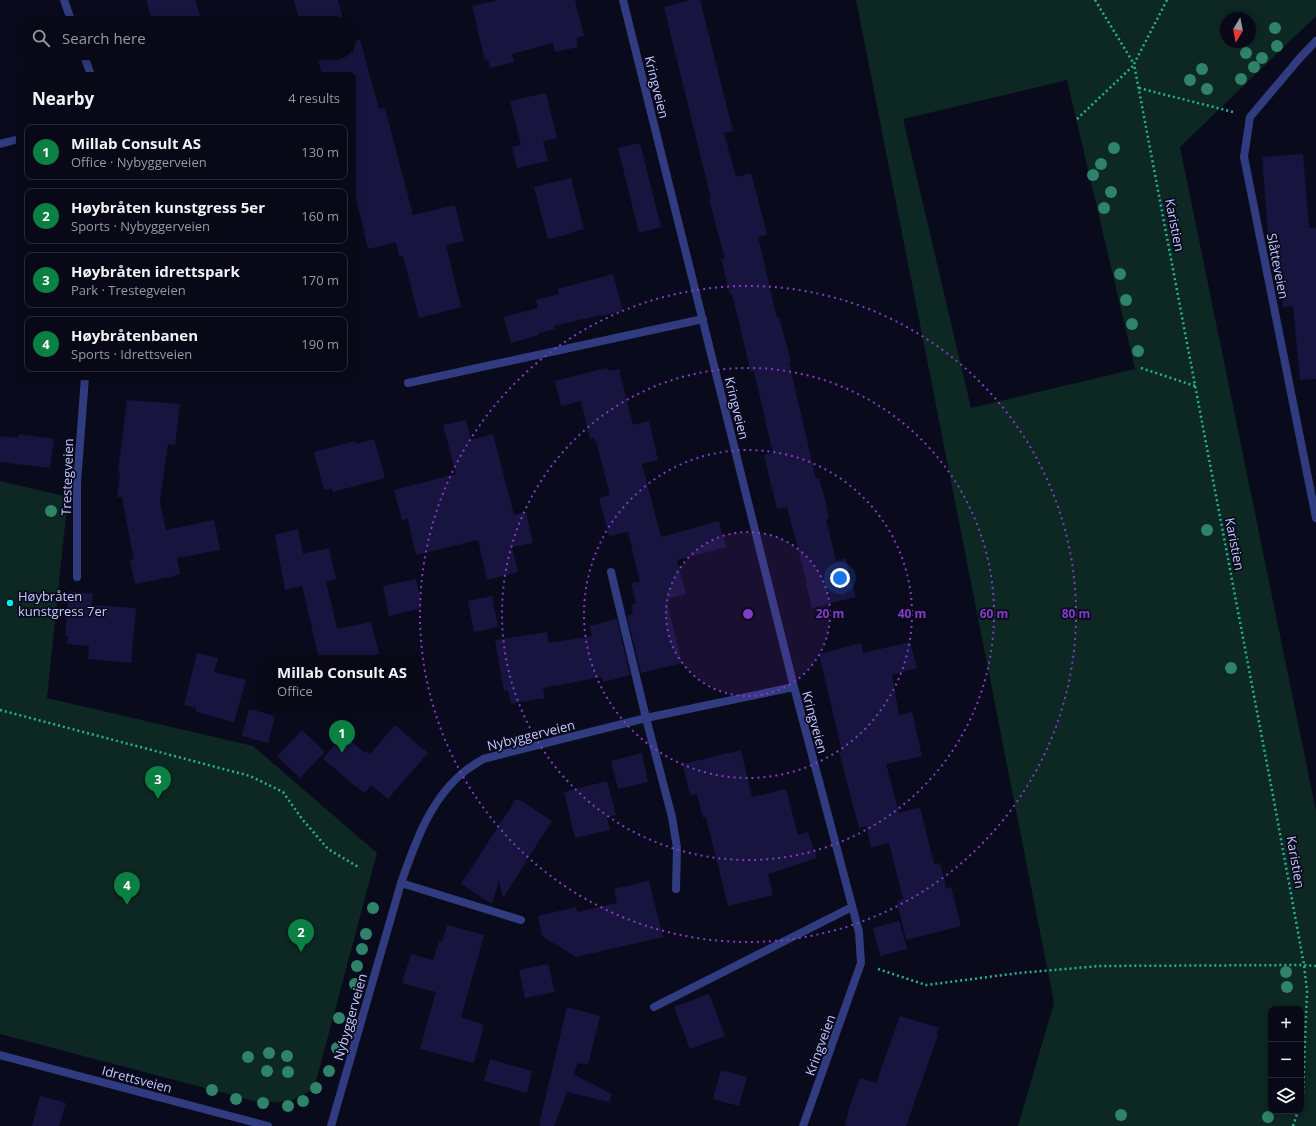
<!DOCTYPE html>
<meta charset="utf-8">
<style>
:root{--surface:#080816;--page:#161623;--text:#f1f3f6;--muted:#989aa1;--line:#292935;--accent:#0b8043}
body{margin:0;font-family:"Open Sans",sans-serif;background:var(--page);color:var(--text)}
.controls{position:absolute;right:12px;bottom:12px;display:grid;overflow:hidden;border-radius:8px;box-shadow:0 2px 10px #0003}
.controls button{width:36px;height:36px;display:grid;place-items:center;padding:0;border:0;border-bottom:1px solid var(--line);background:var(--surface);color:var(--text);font:20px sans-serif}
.compass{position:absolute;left:1220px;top:12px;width:36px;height:36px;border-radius:50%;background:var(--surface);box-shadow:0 2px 10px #0003;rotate:190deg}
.you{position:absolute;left:840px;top:578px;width:14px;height:14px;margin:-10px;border:3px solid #fff;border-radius:50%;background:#1a73e8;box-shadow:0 0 0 6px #1a73e833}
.badge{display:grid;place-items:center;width:26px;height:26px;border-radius:50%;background:var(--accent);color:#fff;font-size:13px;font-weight:700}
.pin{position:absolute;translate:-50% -33px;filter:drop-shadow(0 1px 2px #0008)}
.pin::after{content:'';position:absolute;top:21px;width:14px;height:12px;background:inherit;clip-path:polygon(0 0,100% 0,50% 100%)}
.popup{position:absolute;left:263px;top:655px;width:158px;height:52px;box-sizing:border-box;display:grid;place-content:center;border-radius:8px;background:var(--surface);filter:drop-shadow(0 1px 3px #0005);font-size:13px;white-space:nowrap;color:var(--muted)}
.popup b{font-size:15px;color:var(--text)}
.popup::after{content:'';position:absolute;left:50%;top:100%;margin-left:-8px;border:8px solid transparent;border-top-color:var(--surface)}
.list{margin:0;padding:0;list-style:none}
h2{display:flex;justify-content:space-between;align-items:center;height:52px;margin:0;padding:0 16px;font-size:17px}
h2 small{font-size:13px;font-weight:400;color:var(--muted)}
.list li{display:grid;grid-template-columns:26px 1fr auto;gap:12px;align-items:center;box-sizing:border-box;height:56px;margin:0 8px 8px;padding:0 8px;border:1px solid var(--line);border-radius:8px}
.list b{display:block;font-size:15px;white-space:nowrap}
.list p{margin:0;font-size:13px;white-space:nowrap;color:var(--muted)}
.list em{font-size:13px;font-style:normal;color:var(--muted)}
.icon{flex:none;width:22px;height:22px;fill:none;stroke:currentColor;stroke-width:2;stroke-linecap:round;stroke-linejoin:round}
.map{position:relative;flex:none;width:1316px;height:1126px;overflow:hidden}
.search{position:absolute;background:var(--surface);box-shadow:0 2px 10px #0003;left:16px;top:16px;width:340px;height:44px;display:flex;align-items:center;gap:10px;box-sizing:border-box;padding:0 14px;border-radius:22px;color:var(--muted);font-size:15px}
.panel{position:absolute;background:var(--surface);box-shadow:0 2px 10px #0003;left:16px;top:72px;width:340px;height:308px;border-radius:8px}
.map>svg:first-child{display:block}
</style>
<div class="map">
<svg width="1316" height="1126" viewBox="0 0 1316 1126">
<rect width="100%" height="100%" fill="#0a0a1d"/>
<path fill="#0d2722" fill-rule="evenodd" d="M856,0H1316V16L1180,147L1316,811V1126H1018L1054,1003ZM1226,18H1250V42H1226ZM1067,80L1135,369L971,408L903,119ZM1271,1009H1301V1111H1271Z
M0,481L68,497L47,698L253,746L377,853L314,1089L291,1101L262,1103L0,1034Z"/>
<path fill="#17153f" d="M146,0H195L203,23H153Z
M294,0H338L344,23H300Z
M498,0H575L584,36L576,38L578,47L555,52L553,43L512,54L514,62L490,68L488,59L485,60L472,6Z
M690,0H700L733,131L724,133L736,177L751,173L767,234L758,237L777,318L779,317L791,362H789L816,479H819L825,499L829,519H826L836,561L845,558L856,597L812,608L806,584L807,583L787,507L777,509L764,455L773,453L754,371L751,372L732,294H730L721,259H725L709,199H711L664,7Z
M360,40L379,109L385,108L413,215L455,205L464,241L446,245L461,307L419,318L403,256H399L396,242L368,249L353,185V75H322L316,53H349V41L353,55V41Z
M546,93L557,138L543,141L548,161L517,168L512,147L521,145L510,101Z
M640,143L661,227L639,233L618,148Z
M1303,154L1309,228H1316V379L1300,380L1293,306L1283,307L1277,233H1268L1262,157Z
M571,178L584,229L569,233V234L548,239L534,187Z
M613,274L623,311L601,316L600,315L554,326L555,329L539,333V335L511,343L504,317L538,308L536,300L559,294L558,289Z
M606,368L608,369L609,371L619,369L633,425L649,421L658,460L642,464L661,537L719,521L726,547L677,560L686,594L666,599L682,663L641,673L627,616L633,614L631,605L636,604L631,583L640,582L628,532L609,536L599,498L610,495L597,444H596L594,438L590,439L581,401L561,406L555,381Z
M127,400L180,404L175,445L168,444L160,501L166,530L214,520L220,550L177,558L180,574L175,575V576L135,584L130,560H134L122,497H117L120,472H118Z
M466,420L471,440L493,434L514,515L526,512L533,543L512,547L518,572L487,580L478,540L416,555L408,519L402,520L394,490L456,474L443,425Z
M19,434L54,439L50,468L0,462V436L18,438Z
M374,439L385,478L333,492L332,488L324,490L314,452L355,441L356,444Z
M298,529L303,554L329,548L336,579L326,581L337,629L371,622L379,654L362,658H319L302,586L285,590L275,535Z
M416,579L422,608L389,616L383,586Z
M69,591L93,594L92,605L136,608L131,663L88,659L89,646L67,644L68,636H65Z
M492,596L498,627L474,632L468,601Z
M617,619L630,675L604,682L602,677L543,688L545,698L511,704L508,690L504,691L495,640L547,632L549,643L592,636L589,626Z
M910,642L917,668L892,675L899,715L912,712L922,756L886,764L899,813L920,807L934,864L940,863L946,888L951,887L961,926L906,940L897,901L903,899L889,843L871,847L866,826L859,828L839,752L842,751L819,654L861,643L863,653Z
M197,653L218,658L214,672L246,680L234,722L196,712V708L184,705Z
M249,709L275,716L268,743L242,736Z
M395,725L428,753L388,799L371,785L364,793L323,759L344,735L365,753L367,751L370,754Z
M302,730L325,752L300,778L277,756Z
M741,750L752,797L786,789L798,835L808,832L817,858L768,874L773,895L728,906L706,817L703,818L697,794L690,796L683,764Z
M642,753L648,782L618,789L611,761Z
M607,781L616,815L607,818L610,830L575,838L564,792Z
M516,799L519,800V799L552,821L503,898L499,880L492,904L461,884Z
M649,881L663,937L576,957L542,936L538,916L576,907L577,912L617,903L614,889Z
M899,921L907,949L880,956L873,928Z
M447,925L484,935L461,1017L484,1025L474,1063L420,1049L436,992L402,983L411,954L433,960L439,941L442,942Z
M548,964L555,992L525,998L519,970Z
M709,994L725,1036L690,1049L674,1007Z
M567,1007L600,1016L588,1065L578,1063L573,1074L612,1094L609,1102L567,1092L554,1126H542L539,1125Z
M900,1016L939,1028L936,1034L938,1035L906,1126H845L849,1108L860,1078L876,1083Z
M490,1059L532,1071L527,1093L484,1081Z
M721,1070L747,1077L739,1106L713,1099Z
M40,1096L66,1103L59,1126H32Z"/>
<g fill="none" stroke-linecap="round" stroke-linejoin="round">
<path stroke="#24b495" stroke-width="2.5" stroke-dasharray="2 3" stroke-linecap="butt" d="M1095,0L1134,64
M1167,0L1134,64L1274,801L1304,965L1307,991L1303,1093L1301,1100
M1139,88L1233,112
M1077,119L1134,65
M1141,368L1195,386
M0,710L250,776L283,792L302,819L328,849L360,868
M878,969L926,985L1019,973L1100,966L1304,965L1316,966
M1293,1126L1298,1111"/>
<path stroke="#313b7f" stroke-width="8" d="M611,572L646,718L672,817L677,848L676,889
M401,883L521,920
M654,1007L852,907"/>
<path stroke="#313b7f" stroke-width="8" d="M64,0L72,23
M623,0L794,687L859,932L861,963L803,1126
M1316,41L1299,59L1250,117L1244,157L1316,518
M83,53L91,75
M0,144L19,139
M408,383L703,319
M77,577V483L85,377
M0,1055L268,1126
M331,1126L401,883C415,843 430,799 465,771C470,767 477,763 483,759L646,718L794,687"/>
</g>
<g fill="#2e8369">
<circle cx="1275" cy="28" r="6"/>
<circle cx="1277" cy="46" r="6"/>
<circle cx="1246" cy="53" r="6"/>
<circle cx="1262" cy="58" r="6"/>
<circle cx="1254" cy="67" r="6"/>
<circle cx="1202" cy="69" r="6"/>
<circle cx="1241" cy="79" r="6"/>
<circle cx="1190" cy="80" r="6"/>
<circle cx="1207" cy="89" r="6"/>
<circle cx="1114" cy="148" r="6"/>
<circle cx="1101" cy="164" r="6"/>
<circle cx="1093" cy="175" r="6"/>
<circle cx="1111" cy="192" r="6"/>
<circle cx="1104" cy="208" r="6"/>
<circle cx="1120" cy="274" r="6"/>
<circle cx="1126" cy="300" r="6"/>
<circle cx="1132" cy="324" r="6"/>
<circle cx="1138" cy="351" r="6"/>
<circle cx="51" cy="511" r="6"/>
<circle cx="1207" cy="530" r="6"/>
<circle cx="1231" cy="668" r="6"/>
<circle cx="373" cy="908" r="6"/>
<circle cx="366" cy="934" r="6"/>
<circle cx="362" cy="949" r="6"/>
<circle cx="357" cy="966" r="6"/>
<circle cx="1286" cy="972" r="6"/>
<circle cx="355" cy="984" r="6"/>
<circle cx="1287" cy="987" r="6"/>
<circle cx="339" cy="1018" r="6"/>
<circle cx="337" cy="1048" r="6"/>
<circle cx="269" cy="1053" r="6"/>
<circle cx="287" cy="1056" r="6"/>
<circle cx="248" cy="1057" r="6"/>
<circle cx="267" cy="1071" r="6"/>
<circle cx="329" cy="1071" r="6"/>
<circle cx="288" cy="1072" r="6"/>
<circle cx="316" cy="1088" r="6"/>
<circle cx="212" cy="1090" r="6"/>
<circle cx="236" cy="1099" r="6"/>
<circle cx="303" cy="1101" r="6"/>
<circle cx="263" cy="1103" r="6"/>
<circle cx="288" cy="1106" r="6"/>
<circle cx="1121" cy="1115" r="6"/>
<circle cx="1268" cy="1117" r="6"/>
</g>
<circle cx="748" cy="614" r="82" fill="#823cc5" fill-opacity=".12"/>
<g fill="none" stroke="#823cc5" stroke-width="2" stroke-dasharray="2 4">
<circle cx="748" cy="614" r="82"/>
<circle cx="748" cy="614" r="164"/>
<circle cx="748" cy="614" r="246"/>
<circle cx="748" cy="614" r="328"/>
</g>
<circle fill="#00f0e3" stroke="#0a0a1d" stroke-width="1.5" cx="10" cy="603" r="4"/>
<g text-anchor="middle" stroke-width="3.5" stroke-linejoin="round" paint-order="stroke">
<g font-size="13" fill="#c5c8ff" stroke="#0a0a1d">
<text transform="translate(657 87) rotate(76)" y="5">Kringveien</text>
<text transform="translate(1175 225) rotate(79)" y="5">Karistien</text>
<text transform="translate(1278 266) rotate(79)" y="5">Slåtteveien</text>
<text transform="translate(737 408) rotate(76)" y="5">Kringveien</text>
<text transform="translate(67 477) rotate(-88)" y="5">Trestegveien</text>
<text transform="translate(1235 544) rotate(79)" y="5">Karistien</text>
<text transform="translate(815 722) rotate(75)" y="5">Kringveien</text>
<text transform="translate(531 735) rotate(-14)" y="5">Nybyggerveien</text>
<text transform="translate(1296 862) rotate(80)" y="5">Karistien</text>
<text transform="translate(350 1017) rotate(-74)" y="5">Nybyggerveien</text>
<text transform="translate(820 1045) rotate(-70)" y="5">Kringveien</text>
<text transform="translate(137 1079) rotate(15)" y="5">Idrettsveien</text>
</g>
<g font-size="13" fill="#c5c8ff" stroke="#0a0a1d" text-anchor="start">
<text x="18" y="601">Høybråten<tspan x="18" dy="15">kunstgress 7er</tspan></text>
</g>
</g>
<circle cx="748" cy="614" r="6" fill="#823cc5" stroke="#0a0a1d" stroke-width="2"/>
<g font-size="12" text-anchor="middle" font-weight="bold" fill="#823cc5" stroke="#0a0a1d" stroke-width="3.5" stroke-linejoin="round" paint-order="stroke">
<text x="830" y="618">20 m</text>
<text x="912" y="618">40 m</text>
<text x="994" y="618">60 m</text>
<text x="1076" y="618">80 m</text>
</g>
</svg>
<div class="controls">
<button>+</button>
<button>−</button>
<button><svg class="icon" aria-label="layers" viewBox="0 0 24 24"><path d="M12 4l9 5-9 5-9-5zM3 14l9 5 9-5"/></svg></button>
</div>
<svg class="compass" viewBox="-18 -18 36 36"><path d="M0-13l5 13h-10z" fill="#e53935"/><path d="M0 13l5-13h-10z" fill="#989aa1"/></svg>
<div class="you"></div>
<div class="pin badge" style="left:342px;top:753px">1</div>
<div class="popup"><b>Millab Consult AS</b>Office</div>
<div class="pin badge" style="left:301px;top:952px">2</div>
<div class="pin badge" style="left:158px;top:799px">3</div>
<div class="pin badge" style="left:127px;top:905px">4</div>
<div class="search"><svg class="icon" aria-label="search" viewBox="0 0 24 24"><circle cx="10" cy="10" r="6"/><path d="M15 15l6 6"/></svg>Search here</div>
<section class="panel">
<h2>Nearby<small>4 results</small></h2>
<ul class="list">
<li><span class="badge">1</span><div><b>Millab Consult AS</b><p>Office · Nybyggerveien</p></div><em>130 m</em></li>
<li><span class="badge">2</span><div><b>Høybråten kunstgress 5er</b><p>Sports · Nybyggerveien</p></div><em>160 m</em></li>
<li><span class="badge">3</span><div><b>Høybråten idrettspark</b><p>Park · Trestegveien</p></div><em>170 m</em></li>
<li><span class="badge">4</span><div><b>Høybråtenbanen</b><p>Sports · Idrettsveien</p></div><em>190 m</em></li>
</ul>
</section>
</div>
